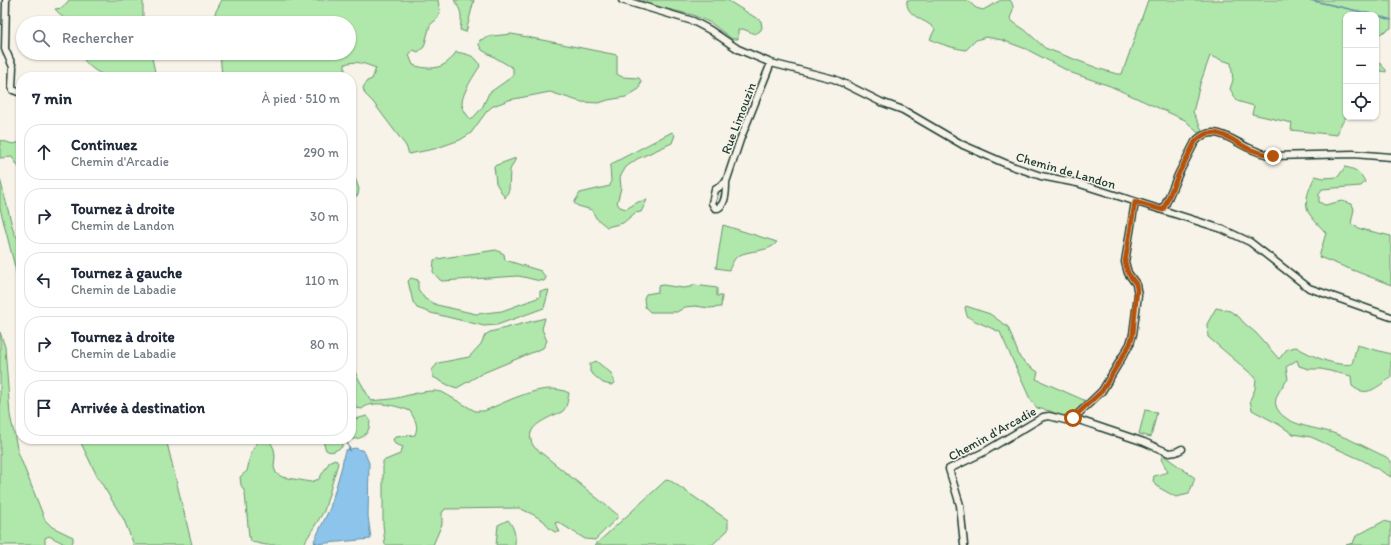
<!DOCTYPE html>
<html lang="fr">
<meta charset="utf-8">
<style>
:root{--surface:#fff;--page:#f6f6f7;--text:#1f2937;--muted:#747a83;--line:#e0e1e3}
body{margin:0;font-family:Itim,sans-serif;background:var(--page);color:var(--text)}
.controls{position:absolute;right:12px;top:12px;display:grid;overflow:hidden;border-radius:8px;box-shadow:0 1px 3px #0004}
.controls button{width:36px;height:36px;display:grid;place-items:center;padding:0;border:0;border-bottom:1px solid var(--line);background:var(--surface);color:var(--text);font:20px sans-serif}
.stop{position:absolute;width:12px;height:12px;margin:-9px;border:3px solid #b45309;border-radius:50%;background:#fff}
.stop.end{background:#b45309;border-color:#fff;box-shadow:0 1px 4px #0008}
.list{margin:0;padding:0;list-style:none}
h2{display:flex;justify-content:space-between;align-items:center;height:52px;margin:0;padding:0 16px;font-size:17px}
h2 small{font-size:13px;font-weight:400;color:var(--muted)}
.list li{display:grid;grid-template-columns:26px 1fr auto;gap:12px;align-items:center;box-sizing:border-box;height:56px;margin:0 8px 8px;padding:0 8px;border:1px solid var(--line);border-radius:16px}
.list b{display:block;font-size:15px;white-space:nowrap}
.list p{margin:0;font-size:13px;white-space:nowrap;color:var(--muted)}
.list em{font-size:13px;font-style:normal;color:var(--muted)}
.icon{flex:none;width:22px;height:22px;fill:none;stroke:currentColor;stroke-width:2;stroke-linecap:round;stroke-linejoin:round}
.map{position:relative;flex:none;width:1391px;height:545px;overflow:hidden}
.search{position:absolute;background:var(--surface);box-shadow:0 1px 3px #0004;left:16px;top:16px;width:340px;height:44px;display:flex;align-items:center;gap:10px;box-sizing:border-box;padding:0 14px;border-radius:22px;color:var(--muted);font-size:15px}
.panel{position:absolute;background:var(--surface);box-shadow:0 1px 3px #0004;left:16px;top:72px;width:340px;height:372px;border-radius:16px}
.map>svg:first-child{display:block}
</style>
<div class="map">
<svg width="1391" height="545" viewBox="0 0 1391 545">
<rect width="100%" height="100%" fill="#f7f3e8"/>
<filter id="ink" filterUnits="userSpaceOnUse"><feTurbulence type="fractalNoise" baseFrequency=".025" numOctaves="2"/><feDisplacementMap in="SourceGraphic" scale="8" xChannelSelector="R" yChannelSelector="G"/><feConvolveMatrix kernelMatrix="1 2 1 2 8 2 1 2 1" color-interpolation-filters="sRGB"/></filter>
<g filter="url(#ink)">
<path fill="#b0e7aa" stroke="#68926f" d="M69,0H143V23H68L55,9L62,8Z
M222,0H438L440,13L437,19L430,25L424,47L418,52L413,50L409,55L413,65C431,71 446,69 456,52C466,54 477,55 480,66C475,74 462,93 462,103C462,109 467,115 471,120L482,108L489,93L513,76V68L482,50L479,45L480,40L492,36L512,34L617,55V74L622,77L639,78L641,81L639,89L626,97L608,100L599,103L581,102L550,92L509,100L493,106L487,111L471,133L460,140L434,149L409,154L406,146L373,102L365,94L363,88L367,81L372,79L376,68C365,64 356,60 345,64V77H222L220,53H349V23H216L215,13Z
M454,0H474L466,32L460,30C462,15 462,12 454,0Z
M638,0H727L761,21L762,28L760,31L755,34L743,29L738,30V39H732L711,23L693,15L663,8Z
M907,0H967L976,8L983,10L1001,0H1010C1015,6 1013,11 1010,18L1013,22L1025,30L1045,48L1100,69L1117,74H1122L1148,0H1391V28L1376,36V15H1346V117L1340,126L1337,135L1291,130L1292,123L1252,114L1254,106L1237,101L1230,89L1233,80L1231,63L1210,56L1200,84L1193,112L1202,130L1198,133L1185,120L1110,86L1072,73L1026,49L1002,40L986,37L976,40L966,50C953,48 942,45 930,39L935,29C926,19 905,17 907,0Z
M79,53H151L156,77C144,77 113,79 102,74C92,70 85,62 79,53Z
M1376,59L1386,70V72L1376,70Z
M672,132L675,135L672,143L637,159L626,167L620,177L621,188L617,203L620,207L626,209L638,202L647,200L641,212L635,213L623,223L607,227L596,218L592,210L578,206L574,203L580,193L610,186L611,181L610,166L615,162Z
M0,140L13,144L21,142V174L20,169L12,157L0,158Z
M516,158L510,170L509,190L505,198L496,183L494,166Z
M1345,167C1355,169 1361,172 1365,182L1361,186L1322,189L1319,194V202L1325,205L1342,201L1352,204L1354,209L1351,224L1361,229L1391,236V285L1319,257L1326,233C1321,227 1315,222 1311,216C1301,205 1310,187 1315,176L1324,178L1338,177Z
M351,177L355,178L359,189L358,195L351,199Z
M0,179L14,233L21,242V299L15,267L0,208Z
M723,225L777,242C769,253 750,249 738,256C734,258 731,266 729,270L716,268Z
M496,250L504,254L505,260L541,271L546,278L544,281C535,281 527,277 518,276L442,281L440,280L433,272L434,260L443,258Z
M411,278L418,280V289L425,299L437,305L476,314L502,311L540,297V291L549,290L544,308L497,325L484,326L431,313L417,308L413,302L408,281Z
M663,285L683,288L690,287L695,285L717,288V296H722L721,307L709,308L695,306L685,307L677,312H650L645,307L644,298L646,294L658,292V286Z
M966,306L990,314L1008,327L1020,358L1026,364L1038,372L1036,379L1086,401L1073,415L1067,418L1050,411L1037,408L1030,399L1000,332L973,320L967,316L965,308Z
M1216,308L1230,311L1239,317L1244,323L1256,333L1279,359L1287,349L1296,347C1310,355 1335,367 1352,364L1357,345L1391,354V378C1377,386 1367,399 1352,386L1351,376L1321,369H1309L1299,366L1297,360L1286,367L1288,379C1283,386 1273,397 1276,406C1284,427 1318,427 1336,434C1353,440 1369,449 1386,457L1391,461V477L1364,461L1311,437L1293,434L1278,424L1252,410L1250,400L1255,389L1256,378L1208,337L1207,324Z
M545,318L542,329L547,341L543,348L483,373L457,388L448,385L433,377L432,370L438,363L469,357L481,344L485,335L490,332Z
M0,332L5,347L10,415L18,452L45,520L52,527L73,537V542L70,545H67L49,536L45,538V545H0Z
M596,361L611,373L615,383L611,385L603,383L590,372V364Z
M351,365L371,401C377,400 384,400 391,399C406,397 426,388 442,392L475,411H484C507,402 545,380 569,393C568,399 567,407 563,411C561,413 556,414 554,415C540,422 523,429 534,447L618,515L617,518L595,540L585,539L558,522L555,523L560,532H555L550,529L544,521L532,514L519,508L445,509L442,513V524L433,545H385L383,524V461L400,454L403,447L395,444L393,439L396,437L415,435C419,425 415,420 410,411C398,406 372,399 362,409L351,407Z
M1145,410L1157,412L1151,437L1139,434Z
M367,416L370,420C370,434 363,440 349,439H351V420Z
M79,439H166L192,545H134L124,520L97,476Z
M259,439H269L274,449L275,456L274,467L276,473L282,477L311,482L319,479L330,461L335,459L338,463L324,511L303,545H266L252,542L249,537L245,493L241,485L240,477L247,471L251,453Z
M322,439H342V447C336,450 332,454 326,450Z
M1163,455L1195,478L1189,494L1176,497L1156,486L1153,481L1154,476L1168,472L1161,459Z
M666,480L671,481L728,520V530L712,545H595Z
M508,520C514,527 516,535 515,545H496L498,525Z
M1384,521L1391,523V545H1346L1353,543L1356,536Z"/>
<path fill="#8dc4eb" stroke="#618ea2" d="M355,448L364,451L369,463L368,516L371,539L316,544L314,541L330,508L342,466L344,454L346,450Z"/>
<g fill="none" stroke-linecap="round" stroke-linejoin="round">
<path stroke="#618ea2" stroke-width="1.5" d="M1310,0L1375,15
M1376,15L1391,20
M346,439L350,451
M313,545L316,542"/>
<defs>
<path id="street" d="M6,0L5,49L13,67L12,87L13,90L21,93
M622,0L693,21L710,30L738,49L771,63L834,79L847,85L881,102L903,110L963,145L1009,165L1041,176L1077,183L1222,229L1250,242L1309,288L1391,317
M726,182C726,191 726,204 718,208H715L712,203L715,190L726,182L740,140L771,63
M1163,210L1179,173L1195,142C1212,122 1231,140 1249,148C1257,152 1264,154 1273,156L1353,154L1391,157
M1073,418L1144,442L1169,453L1176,452L1182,449
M964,545L960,505L949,469L984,452L1043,417L1049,416L1065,420L1077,415L1102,391L1130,344L1133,334L1138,295L1136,284L1128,273L1125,262L1135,202"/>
</defs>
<use href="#street" stroke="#1f3d34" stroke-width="9"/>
<use href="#street" stroke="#f7f3e8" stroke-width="6"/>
</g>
</g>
<g fill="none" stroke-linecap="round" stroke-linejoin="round" filter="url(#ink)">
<path stroke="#b45309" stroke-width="5" d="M1073,418L1102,391L1130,344L1133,334L1137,289L1136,284L1128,273L1125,262L1135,202L1163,210L1179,173L1195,142C1212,122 1231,140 1249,149C1257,152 1264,154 1273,156"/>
</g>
<g text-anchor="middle" stroke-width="3" stroke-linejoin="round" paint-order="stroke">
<g font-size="13" fill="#1f3d34" stroke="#f7f3e8">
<text transform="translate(738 118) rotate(-69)" y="5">Rue Limouzin</text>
<text transform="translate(1066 170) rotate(16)" y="5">Chemin de Landon</text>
<text transform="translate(992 433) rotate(-29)" y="5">Chemin d'Arcadie</text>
</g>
</g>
</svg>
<div class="controls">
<button>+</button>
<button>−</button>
<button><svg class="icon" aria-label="locate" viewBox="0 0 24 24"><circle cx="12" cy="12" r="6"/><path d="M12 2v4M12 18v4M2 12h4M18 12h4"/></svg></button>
</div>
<div class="stop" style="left:1073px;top:418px"></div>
<div class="stop end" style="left:1273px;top:156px"></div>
<div class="search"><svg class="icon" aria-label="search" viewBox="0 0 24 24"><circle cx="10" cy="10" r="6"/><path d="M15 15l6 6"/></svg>Rechercher</div>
<section class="panel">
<h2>7 min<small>À pied · 510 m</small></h2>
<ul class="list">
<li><svg class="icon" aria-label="ahead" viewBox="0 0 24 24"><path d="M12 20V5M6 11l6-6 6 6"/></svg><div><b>Continuez</b><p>Chemin d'Arcadie</p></div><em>290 m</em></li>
<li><svg class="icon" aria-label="right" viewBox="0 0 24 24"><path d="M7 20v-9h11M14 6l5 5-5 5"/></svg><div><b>Tournez à droite</b><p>Chemin de Landon</p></div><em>30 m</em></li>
<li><svg class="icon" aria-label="left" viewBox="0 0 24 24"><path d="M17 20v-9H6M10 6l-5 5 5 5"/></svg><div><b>Tournez à gauche</b><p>Chemin de Labadie</p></div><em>110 m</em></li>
<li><svg class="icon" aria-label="right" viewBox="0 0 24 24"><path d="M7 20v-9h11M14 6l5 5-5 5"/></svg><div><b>Tournez à droite</b><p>Chemin de Labadie</p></div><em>80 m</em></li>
<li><svg class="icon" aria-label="arrive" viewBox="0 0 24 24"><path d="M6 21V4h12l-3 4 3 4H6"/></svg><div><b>Arrivée à destination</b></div></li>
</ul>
</section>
</div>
